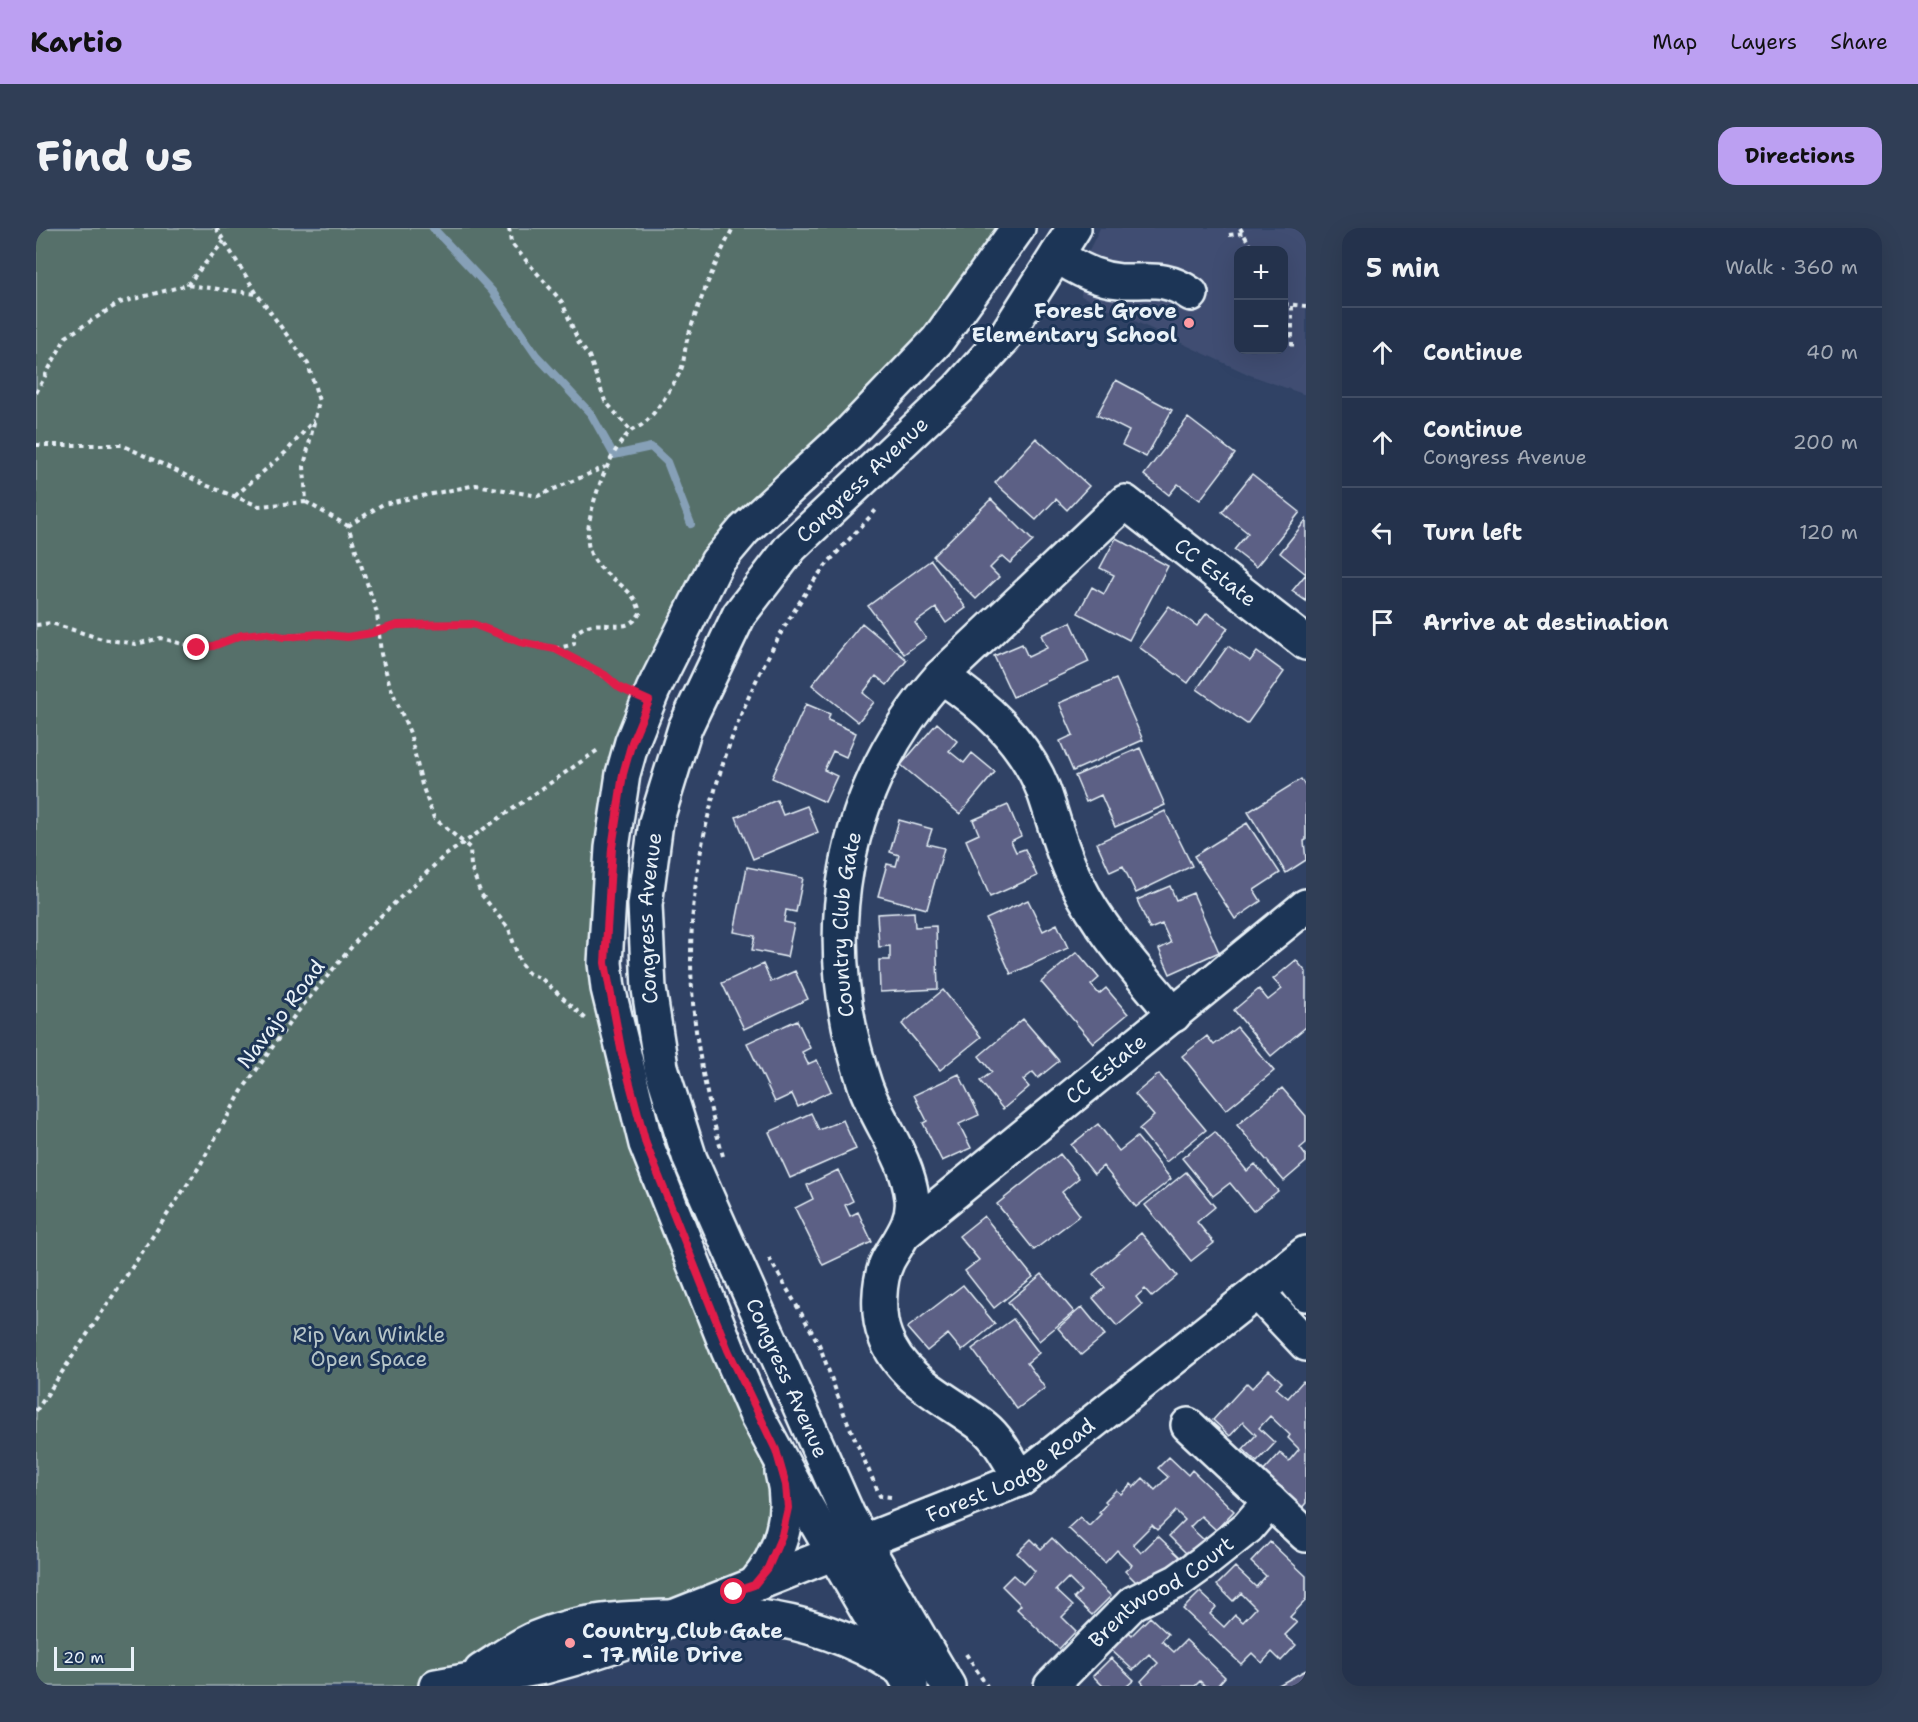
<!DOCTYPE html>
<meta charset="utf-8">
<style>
:root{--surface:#24324c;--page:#303e56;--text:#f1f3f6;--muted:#a3aab5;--line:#414d64;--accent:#bca0f2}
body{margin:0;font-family:"Shantell Sans",sans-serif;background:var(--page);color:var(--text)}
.controls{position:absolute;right:18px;top:18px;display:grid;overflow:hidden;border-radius:12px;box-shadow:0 6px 24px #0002}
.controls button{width:54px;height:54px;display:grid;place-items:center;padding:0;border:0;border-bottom:2px solid var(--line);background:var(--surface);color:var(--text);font:30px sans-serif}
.scale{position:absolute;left:18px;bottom:15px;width:80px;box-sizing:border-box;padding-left:6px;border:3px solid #e8f1f8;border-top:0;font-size:16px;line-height:21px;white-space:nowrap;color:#e8f1f8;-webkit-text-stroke:4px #1d3557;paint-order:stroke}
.stop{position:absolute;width:18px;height:18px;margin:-14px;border:4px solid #e11d48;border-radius:50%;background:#fff}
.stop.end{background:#e11d48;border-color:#fff;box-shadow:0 2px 6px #0008}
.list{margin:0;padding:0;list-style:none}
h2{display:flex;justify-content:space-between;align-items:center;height:78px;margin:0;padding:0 24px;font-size:26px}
h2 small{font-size:20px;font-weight:400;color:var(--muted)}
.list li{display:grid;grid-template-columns:39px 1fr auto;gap:18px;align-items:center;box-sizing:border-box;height:90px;padding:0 24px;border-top:2px solid var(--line)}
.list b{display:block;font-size:22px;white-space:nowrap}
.list p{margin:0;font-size:20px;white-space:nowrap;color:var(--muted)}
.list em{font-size:20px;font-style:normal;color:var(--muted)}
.icon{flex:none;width:33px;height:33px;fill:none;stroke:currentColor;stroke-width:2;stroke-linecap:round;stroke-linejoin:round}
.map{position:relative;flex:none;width:1270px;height:1458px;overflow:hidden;border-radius:18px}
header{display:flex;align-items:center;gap:36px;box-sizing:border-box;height:84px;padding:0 30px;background:var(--accent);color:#111}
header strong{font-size:28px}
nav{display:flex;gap:33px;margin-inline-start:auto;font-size:21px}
.intro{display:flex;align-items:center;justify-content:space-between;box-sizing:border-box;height:144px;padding:0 36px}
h1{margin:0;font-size:42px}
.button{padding:15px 27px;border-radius:18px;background:var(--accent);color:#111;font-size:21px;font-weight:700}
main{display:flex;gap:36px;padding:0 36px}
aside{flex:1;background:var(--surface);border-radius:18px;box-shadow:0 6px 24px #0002}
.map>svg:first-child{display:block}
</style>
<header>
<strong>Kartio</strong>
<nav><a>Map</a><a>Layers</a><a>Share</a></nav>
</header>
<div class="intro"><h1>Find us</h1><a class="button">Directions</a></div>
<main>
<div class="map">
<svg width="1270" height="1458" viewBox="0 0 1270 1458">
<rect width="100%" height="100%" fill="#304265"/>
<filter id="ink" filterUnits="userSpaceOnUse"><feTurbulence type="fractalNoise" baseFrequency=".0167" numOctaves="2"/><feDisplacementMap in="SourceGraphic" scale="12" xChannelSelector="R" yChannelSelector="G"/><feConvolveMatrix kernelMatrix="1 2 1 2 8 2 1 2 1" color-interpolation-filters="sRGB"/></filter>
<g filter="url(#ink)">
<path fill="#404e72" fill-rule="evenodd" d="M1064,0H1270V167L1214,147L1045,68L1048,32ZM1202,22H1248V122H1202Z"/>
<path fill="#576f6b" stroke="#a0b0b2" stroke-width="1.5" d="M0,0H979L814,204L652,390L576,620L586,826L740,1222L732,1340L400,1458H0Z"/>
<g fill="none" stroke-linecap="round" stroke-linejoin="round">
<path stroke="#86a0b7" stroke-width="8" d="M397,0L456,63L500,127L555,186L578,227L615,219L631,234L655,296"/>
</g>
<path fill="#5b6085" stroke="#e8f1f8" stroke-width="1.5" d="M1080,152L1136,182L1110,229L1086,217L1093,203L1061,187Z
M1152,190L1199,226L1164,272L1142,256L1133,267L1108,247Z
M1000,210L1053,258L1031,282L1020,271L1000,292L959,255Z
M1216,246L1264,284L1220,339L1198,322L1212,305L1186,284Z
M955,271L997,313L974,335L966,328L954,340L963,349L940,371L897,328Z
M1270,292V373L1256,363L1270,346L1244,325Z
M1080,310L1132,338L1093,412L1042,385L1056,359L1068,366L1078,347L1064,340Z
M895,332L930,380L910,395L900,380L879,395L890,410L868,426L832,378Z
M1133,378L1161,398L1171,385L1192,400L1152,455L1103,419Z
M1035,394L1053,434L977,469L958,428L986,416L992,429L1011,420L1005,407Z
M826,395L871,432L851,457L840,448L827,465L838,474L822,494L776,457Z
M1192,418L1214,433L1221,424L1248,444L1211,496L1161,461Z
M1080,451L1107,512L1037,543L1024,513L1037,507L1023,475Z
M770,476L794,486L792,492L820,505L810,529L797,523L788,542L801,548L789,574L736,550Z
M901,495L921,513L913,523L928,535L936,525L959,544L924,586L865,537Z
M1104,520L1129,577L1079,599L1065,567L1050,574L1039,548Z
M1265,551L1270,560V612L1268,613L1270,632L1250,645L1212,584Z
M741,572L747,587L771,578L782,604L717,631L700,589Z
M972,577L985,608L975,613L980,624L989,621L1001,648L954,669L930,612L943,606L937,592Z
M1129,583L1156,638L1100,665L1087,638L1074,644L1061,615Z
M863,592L896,601L891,616L908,620L891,681L842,668L851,636L860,638L863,627L854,624Z
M1211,595L1244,645L1218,662L1225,673L1199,691L1158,628Z
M711,639L767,650L760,684L750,682L748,694L758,696L751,729L716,722L719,708L698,704Z
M1134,658L1140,672L1157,665L1183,724L1134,746L1123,721L1135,715L1126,696L1114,701L1101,672Z
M992,672L1007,703L1021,696L1032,720L975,746L950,691Z
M878,684L879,699L900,698L902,761L844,764L843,732H854V718L843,719L841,686Z
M1041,724L1063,750L1055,757L1063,766L1070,760L1092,786L1057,815L1005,754Z
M1260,732L1270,744V799L1235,828L1198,782L1223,761L1232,772L1246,761L1237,751Z
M727,736L735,754L759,743L772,771L708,801L686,755Z
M907,762L945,809L904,842L866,796Z
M987,791L1023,833L1002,850L997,844L987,852L993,859L967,881L944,853L956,844L943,828Z
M761,792L774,820L766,824L772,836L781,832L795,863L762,879L756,866L739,874L711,815Z
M1201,799L1238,843L1190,882L1146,828L1171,808L1178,817Z
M923,846L943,887L923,896L935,920L906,933L887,895L891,893L878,867Z
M1123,846L1170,902L1130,934L1103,901L1118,888L1099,866Z
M1246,860L1270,888V915L1264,920L1270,928V934L1248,953L1201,897Z
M775,885L783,902L807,892L820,921L754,950L733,904Z
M1062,896L1083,923L1101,909L1135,951L1100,979L1067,938L1058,946L1035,917Z
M1179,904L1211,943L1219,936L1242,963L1217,983L1194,955L1177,968L1146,930Z
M1024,926L1043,950L1026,964L1044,987L998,1022L961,976Z
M802,942L817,973L809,977L814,988L822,984L836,1014L787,1037L759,980L777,971L771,957Z
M1150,944L1179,979L1161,994L1178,1015L1155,1033L1109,977Z
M948,988L997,1049L958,1080L929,1043L943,1032L923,1008Z
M1105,1005L1141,1048L1116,1069L1109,1061L1100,1069L1106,1077L1081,1098L1057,1070L1069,1060L1057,1046Z
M1006,1046L1038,1084L1003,1113L972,1074Z
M927,1057L959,1096L926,1123L912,1106L891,1123L871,1100Z
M1046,1079L1069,1107L1045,1127L1022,1100Z
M977,1091L1003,1125L991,1135L1009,1160L981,1181L936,1121Z
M1233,1142L1246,1154L1240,1160L1252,1170L1267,1153L1270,1156V1275L1264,1282L1225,1246L1244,1225L1253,1233L1263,1221L1252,1210L1254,1207L1234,1188L1223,1200L1239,1215L1221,1234L1207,1221L1220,1207L1207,1194L1194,1208L1177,1192L1211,1155L1216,1160Z
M1133,1229L1152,1247L1156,1242L1198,1283L1180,1302L1165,1288L1154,1299L1168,1312L1153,1328L1133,1308L1149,1292L1140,1283L1121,1302L1116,1297L1097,1316L1105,1325L1122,1308L1144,1329L1127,1347L1123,1343L1106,1360L1089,1343L1096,1337L1081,1322L1069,1335L1032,1300L1044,1289L1053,1298L1065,1286L1063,1284L1071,1275L1069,1273L1080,1262L1085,1266L1095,1256L1098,1259L1107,1250L1119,1262L1132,1249L1122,1240Z
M1016,1310L1075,1368L1056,1387L1038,1370L1045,1363L1032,1350L1020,1362L1037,1378L1026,1389L1040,1403L1023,1421L981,1381L985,1377L966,1358L977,1347L987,1356L999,1343L981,1325L995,1311L1005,1321Z
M1234,1314L1270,1348V1372L1254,1389L1261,1395L1249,1407L1260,1417L1245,1433L1236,1424L1226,1435L1216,1425L1205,1436L1147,1381L1164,1364L1180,1379L1174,1386L1188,1399L1199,1387L1207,1394L1220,1380L1205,1365L1197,1373L1181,1357L1199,1339L1220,1359L1230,1348L1215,1334Z
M1114,1389L1132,1406L1126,1413L1138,1424L1150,1412L1189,1449L1181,1458H1169L1164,1453L1159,1458H1109L1105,1453L1122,1435L1113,1426L1097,1442L1074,1421L1092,1403L1096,1407Z
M1075,1430L1098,1452L1091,1458H1067L1057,1448Z
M1270,1442V1458H1241Z"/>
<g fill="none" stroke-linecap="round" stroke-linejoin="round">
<defs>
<g id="minor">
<path d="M1021,27C1039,40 1061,51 1084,53C1114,54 1129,48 1155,66"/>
<path d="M905,448C948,477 987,511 1007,561C1019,594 1024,622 1041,655C1065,704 1103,744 1138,787"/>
<path id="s1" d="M870,1004L1270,678"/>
<path d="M1250,1041L1270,1066"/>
<path d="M1222,1065L1270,1116"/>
<path d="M1152,1197L1270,1307"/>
<path id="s2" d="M985,1251C974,1234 964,1212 948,1199C914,1172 865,1153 849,1108C841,1088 842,1052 852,1032C863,1012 879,994 876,970C871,928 842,895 829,857C780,711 803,564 905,448L1089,274L1270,415"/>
<path d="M718,1357C746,1325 757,1284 746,1244"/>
<path d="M445,1443C463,1432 481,1418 500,1410C542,1392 588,1390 634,1389C652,1389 670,1385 688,1386C751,1388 808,1405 860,1438"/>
<path id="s3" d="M400,1458L508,1439L540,1430L592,1413L637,1389L985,1251L1270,1025"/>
<path d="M875,1458L764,1267L720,1186L692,1122L610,916L572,760L569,735L576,620L587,546L596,514L617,462L681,334L708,302L814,204L901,113L982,0"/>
<path id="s4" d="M912,1458L812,1287L654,931L625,839L613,761L609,677L620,594L649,500L703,387L755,319L922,161L968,110L1038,0"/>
<path id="s5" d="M1015,1458L1097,1375L1142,1353L1167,1335L1212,1299L1234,1273"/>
</g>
</defs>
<use href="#minor" stroke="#e8f1f8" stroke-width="38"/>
<path stroke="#e8f1f8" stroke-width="4" stroke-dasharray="4.5 4.5" stroke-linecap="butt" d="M180,0L221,66
M473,0L475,15L526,74L543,115L553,128L569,173L595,203
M1204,0L1217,22
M1193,7L1207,5
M151,57L188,13
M1248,76L1270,78
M1256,78V121
M0,165L30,109L83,75L151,57L221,66L272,136L283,173L268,238L270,274L312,298L341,385L345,426L354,458L374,505L386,557L398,590L434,620L435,639L445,666L473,701L484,735L492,745L506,751L550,791
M0,217H86L172,258L223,278L270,274
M199,268L250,224L278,192
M312,298L347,276L440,257L502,268L569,239
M0,397L15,395L66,411L100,416L125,410L161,420L177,418L206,407L228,405L248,409L283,406L311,409L336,405L361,397L437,396L484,414L519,421L569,448L586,461
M519,421L538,416V406C544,402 549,398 556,397C576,394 592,406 604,385C599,354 556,349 552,315C549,287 573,221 595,203C599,200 604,199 607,196C619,187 637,158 644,144C649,134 648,120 652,109C664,71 679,35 697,0
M687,928C669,865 655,797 655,730C655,597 702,463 777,354C795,329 819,306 840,282
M733,1030L783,1116L809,1188L844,1268L855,1269
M0,1183L163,939L207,861L259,787L328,704L407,629L562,522
M930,1426L951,1458"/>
<use href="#minor" stroke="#1d3557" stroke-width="33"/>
</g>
</g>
<g fill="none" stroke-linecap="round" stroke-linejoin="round" filter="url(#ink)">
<path stroke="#e11d48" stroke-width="8" d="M161,420L177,418L206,407L228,405L248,409L283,406L311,409L336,405L361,397L437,396L484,414L519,421L569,447L584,460L613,473L596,514L587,546L576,620L569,735L586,826L610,916L692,1122L740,1222L750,1257L752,1280L746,1307L732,1340L718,1357L698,1364"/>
</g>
<g fill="#ff9aa2" stroke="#1d3557" stroke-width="2">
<circle cx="1153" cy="95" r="6"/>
<circle cx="534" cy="1415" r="6"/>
</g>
<g text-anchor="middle" stroke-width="6" stroke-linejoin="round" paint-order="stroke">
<g font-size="21" font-weight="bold" fill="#e8f1f8" stroke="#1d3557" text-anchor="end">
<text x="1141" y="90">Forest Grove<tspan x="1141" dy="24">Elementary School</tspan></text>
<text x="546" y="1410" text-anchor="start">Country Club Gate<tspan x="546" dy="24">- 17 Mile Drive</tspan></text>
</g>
<g font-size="21" fill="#e8f1f8" stroke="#1d3557">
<text dy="7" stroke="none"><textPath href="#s4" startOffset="1338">Congress Avenue</textPath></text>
<text dy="7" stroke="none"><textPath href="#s2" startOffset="1274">CC Estate</textPath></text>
<text dy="7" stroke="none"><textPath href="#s4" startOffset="834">Congress Avenue</textPath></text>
<text dy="7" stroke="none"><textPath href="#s2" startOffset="633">Country Club Gate</textPath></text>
<text transform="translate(245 786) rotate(-53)" y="7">Navajo Road</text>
<text dy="7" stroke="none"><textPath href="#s1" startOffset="258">CC Estate</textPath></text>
<text transform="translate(751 1150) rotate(66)" y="7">Congress Avenue</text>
<text dy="7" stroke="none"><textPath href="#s3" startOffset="618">Forest Lodge Road</textPath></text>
<text dy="7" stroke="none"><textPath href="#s5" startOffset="146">Brentwood Court</textPath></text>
</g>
<g font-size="21" fill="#b5c4c7" stroke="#1d3557">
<text x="333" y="1114">Rip Van Winkle<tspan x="333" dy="24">Open Space</tspan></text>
</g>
</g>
</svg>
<div class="controls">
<button>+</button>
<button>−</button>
</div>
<div class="scale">20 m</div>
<div class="stop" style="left:698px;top:1364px"></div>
<div class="stop end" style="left:161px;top:420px"></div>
</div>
<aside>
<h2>5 min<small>Walk · 360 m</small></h2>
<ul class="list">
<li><svg class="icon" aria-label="ahead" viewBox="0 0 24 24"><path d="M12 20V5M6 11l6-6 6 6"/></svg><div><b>Continue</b></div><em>40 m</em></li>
<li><svg class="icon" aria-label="ahead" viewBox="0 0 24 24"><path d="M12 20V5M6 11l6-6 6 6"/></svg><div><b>Continue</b><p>Congress Avenue</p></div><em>200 m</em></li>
<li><svg class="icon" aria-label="left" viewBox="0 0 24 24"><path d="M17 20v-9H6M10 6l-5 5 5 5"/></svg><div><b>Turn left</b></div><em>120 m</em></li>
<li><svg class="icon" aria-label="arrive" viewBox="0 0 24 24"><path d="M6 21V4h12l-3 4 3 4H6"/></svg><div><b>Arrive at destination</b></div></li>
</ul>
</aside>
</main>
